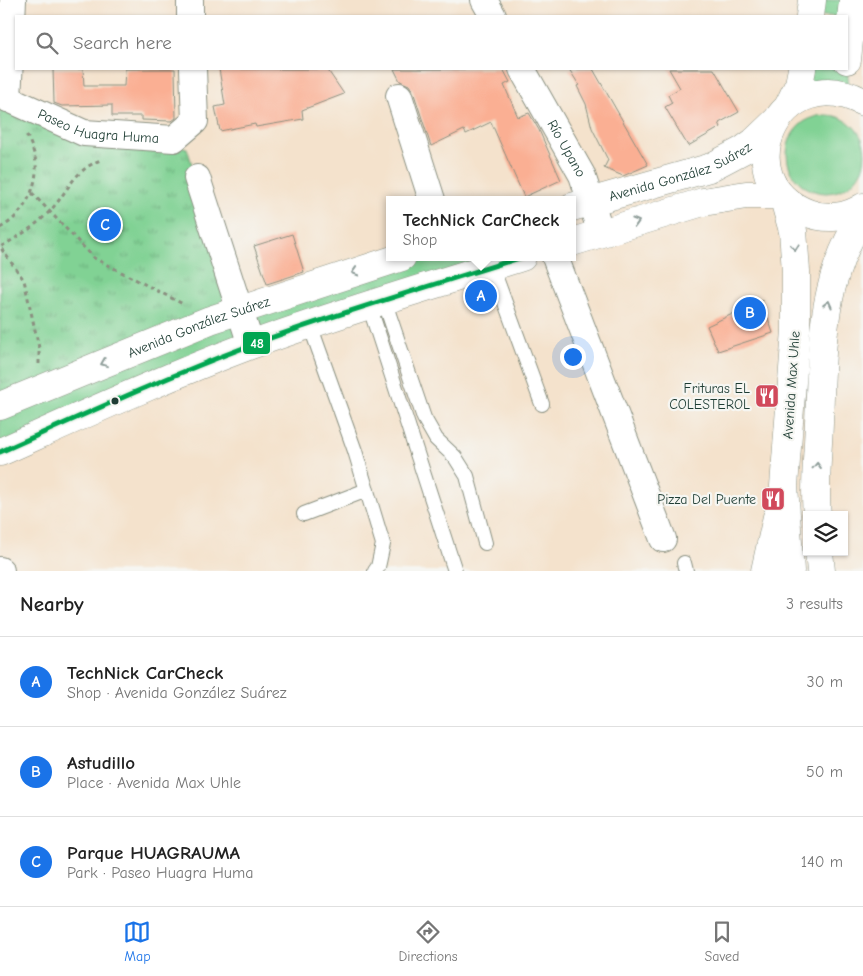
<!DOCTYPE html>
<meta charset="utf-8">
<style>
:root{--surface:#fff;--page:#f2f2f2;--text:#222;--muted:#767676;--line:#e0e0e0;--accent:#1a73e8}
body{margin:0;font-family:"Comic Neue",sans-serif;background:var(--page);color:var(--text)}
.controls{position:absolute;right:15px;bottom:15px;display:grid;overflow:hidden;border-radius:0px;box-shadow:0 1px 4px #0004}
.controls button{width:45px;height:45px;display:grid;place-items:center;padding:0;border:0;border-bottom:1px solid var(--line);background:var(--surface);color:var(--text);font:25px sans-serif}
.you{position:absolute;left:572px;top:356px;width:18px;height:18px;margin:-12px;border:4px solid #fff;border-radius:50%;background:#1a73e8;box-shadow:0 0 0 8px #1a73e833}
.badge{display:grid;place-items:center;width:32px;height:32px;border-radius:50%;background:var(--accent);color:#fff;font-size:16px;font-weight:700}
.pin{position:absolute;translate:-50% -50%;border:2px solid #fff;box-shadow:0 1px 5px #0006}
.popup{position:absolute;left:386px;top:196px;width:190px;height:65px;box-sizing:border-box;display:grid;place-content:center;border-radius:0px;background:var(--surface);filter:drop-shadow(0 1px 4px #0005);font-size:16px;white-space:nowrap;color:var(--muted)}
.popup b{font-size:19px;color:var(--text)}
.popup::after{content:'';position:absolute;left:50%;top:100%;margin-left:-10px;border:10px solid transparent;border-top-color:var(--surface)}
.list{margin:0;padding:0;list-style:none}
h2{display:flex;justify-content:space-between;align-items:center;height:65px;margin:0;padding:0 20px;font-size:21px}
h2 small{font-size:16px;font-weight:400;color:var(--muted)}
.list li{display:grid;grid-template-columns:32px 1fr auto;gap:15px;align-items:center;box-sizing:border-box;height:90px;padding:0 20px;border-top:1px solid var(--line)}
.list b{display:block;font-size:19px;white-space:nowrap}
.list p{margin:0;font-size:16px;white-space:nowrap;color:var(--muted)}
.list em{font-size:16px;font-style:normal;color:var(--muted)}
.icon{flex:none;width:28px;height:28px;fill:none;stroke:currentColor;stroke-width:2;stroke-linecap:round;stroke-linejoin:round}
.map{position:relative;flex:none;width:863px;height:571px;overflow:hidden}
.search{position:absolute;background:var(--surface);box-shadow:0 1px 4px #0004;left:15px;right:15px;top:15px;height:55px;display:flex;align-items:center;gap:12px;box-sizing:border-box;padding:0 18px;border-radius:0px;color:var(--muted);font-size:19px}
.sheet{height:335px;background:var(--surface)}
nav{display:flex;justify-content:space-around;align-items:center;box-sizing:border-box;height:70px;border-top:1px solid var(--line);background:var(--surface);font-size:14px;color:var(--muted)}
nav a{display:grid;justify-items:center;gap:2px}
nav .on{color:var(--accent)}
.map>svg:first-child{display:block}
</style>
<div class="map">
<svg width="863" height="571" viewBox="0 0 863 571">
<defs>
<pattern id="park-tufts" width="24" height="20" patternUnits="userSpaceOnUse" patternTransform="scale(1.25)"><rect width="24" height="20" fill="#81d294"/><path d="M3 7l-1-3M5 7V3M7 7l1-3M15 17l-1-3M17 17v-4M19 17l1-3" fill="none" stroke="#69ac7a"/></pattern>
</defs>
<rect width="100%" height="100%" fill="#f6f6f2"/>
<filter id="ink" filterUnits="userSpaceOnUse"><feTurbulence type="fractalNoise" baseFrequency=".02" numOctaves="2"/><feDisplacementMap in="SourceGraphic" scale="10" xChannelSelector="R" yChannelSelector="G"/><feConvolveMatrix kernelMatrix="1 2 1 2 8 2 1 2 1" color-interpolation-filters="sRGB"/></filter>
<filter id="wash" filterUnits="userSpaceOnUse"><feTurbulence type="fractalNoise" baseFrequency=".0096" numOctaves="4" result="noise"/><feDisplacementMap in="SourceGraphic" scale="20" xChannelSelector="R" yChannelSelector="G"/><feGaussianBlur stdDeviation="1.12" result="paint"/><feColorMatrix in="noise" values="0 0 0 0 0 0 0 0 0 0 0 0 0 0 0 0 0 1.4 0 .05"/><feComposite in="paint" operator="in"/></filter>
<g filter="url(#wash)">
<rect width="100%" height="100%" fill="#f4e2cc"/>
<path fill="#81d294" stroke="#508864" d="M812,0H853L847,16H811Z
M802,69H847L849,86L799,84Z
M787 154a39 39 0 1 1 78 0a39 39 0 1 1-78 0Z
M402,257H522L0,452V406Z"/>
<path fill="url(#park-tufts)" stroke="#508864" d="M0,100L187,148L234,302L0,399Z"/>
<g id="blocks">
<path fill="#faaf93" d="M53,69H83L84,86H124L125,69H175L176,118L172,121L142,120V116H112V105L62,106L54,103Z
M219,69H327L344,94L302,110L303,119L256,127L255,124L220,131L215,107L225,105Z
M394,69H503L510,82L504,85L518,117L529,113L539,130L561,180L524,197L491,122L466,134L464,130L431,146L413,91L409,85L400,81Z
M569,69H593L648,165L623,176L604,168L608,160L592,128L586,104L577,86L579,85Z
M669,69H714L739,112L719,123L721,127L688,146L665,107L672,103L668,95L680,88Z
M292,234L304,272L267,284L254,246Z
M762,300L773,333L718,351L707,326Z"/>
</g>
</g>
<g filter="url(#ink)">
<use href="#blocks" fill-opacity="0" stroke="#8a9080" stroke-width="1"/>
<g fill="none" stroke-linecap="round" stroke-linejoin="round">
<defs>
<path id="lane" d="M492,267L542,404
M384,300L424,418L436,439L455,457L467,476L485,543
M369,305L455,571
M310,325L355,451L383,544L378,567L375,571
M304,514L367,490
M684,563L686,571"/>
<g id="street">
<path d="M190,0V16"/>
<path d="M484,0L493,16"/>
<path id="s1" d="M522,69L582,175L601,233"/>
<path id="s2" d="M0,95L84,133L174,139L195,121L193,69"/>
<path d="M399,96L432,200"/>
<path d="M8,99L13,0"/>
<path d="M197,178L251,345"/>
<path d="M555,257L663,539"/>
<path d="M0,570L1,571"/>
</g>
<g id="secondary">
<path d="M810,16L812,0"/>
<path d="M847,60L853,0"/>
<path d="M863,102C781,57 722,180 808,213C826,220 847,218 863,207"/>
<path d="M788,107L799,84L802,69"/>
<path d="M784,199L793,231L796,271V330L784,486L790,571"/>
<path id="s3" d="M572,207L709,168L743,150L754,142L775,122"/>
<path d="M572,242L703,202L746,195H780"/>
<path id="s4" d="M0,406L210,320L402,257"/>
<path d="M0,452C83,415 166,377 251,345C340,312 431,286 522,257"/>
<path d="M817,515C814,484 818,453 819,423C822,349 820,279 863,216"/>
<path d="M819,552L821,571"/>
<path d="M765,571L777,517"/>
</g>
</defs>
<use href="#lane" stroke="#8a9080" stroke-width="16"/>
<use href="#street" stroke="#8a9080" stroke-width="28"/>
<use href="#secondary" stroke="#8a9080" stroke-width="29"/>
<path stroke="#8a9080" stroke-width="3" stroke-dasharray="4 4" stroke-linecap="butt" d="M32,193L94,258L183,304
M0,228C20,218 35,194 36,171C37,158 32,146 26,134
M39,364V348L24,280L0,247C18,237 33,228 48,213C69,192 71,171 103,159"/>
<use href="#lane" stroke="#fff" stroke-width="14"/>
<use href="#street" stroke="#fff" stroke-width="26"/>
<use href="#secondary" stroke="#fff" stroke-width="28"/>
<defs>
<path id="bus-1" d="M0,452C83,415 166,377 251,345C340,312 431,286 522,257"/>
</defs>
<use href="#bus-1" stroke="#f6f6f2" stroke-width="9"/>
<use href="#bus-1" stroke="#00a651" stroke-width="5"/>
</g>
<defs><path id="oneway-chevron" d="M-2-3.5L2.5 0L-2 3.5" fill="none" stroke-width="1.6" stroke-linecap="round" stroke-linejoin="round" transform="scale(1.25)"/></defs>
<g stroke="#8f9e9a">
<use href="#oneway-chevron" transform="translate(636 222) rotate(-17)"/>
<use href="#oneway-chevron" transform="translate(795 247) rotate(85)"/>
<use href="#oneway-chevron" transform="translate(355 272) rotate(163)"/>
<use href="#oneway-chevron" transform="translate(828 304) rotate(-76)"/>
<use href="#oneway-chevron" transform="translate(104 363) rotate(158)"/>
<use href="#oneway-chevron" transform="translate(817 466) rotate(-88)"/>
</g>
</g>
<defs>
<symbol id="restaurant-square" viewBox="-11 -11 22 22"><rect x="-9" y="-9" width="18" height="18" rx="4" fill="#d1495b" stroke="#f6f6f2"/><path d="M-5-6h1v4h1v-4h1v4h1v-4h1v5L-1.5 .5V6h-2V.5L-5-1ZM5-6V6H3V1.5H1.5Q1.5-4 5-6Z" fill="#fff"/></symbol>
</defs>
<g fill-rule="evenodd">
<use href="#restaurant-square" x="753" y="382" width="28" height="28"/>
<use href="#restaurant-square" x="759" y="485" width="28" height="28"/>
</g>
<circle fill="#1f3d34" stroke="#f6f6f2" stroke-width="2" cx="115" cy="401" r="4.5"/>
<g text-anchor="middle" stroke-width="4.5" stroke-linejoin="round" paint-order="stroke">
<g font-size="14" fill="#1f3d34" stroke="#f6f6f2">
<text dy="5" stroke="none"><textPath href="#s2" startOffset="105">Paseo Huagra Huma</textPath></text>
<text dy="5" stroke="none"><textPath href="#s1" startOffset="91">Río Upano</textPath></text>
<text dy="5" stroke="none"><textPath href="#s3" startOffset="114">Avenida González Suárez</textPath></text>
<text dy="5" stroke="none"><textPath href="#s4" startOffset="214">Avenida González Suárez</textPath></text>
<text transform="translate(791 385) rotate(-86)" y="5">Avenida Max Uhle</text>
</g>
<g font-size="14" fill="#1f3d34" stroke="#f6f6f2" text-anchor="end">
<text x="750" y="393">Frituras EL<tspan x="750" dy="16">COLESTEROL</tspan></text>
<text x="756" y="504">Pizza Del Puente</text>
</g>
</g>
<rect stroke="#f6f6f2" stroke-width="2" x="242" y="331" width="29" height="24" rx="5" fill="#00a651"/>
<g font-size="14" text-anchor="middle" font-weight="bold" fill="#fff">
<text x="257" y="348">48</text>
</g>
</svg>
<div class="controls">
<button><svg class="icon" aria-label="layers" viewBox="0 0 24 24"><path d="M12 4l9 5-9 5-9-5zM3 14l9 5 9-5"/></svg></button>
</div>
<div class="you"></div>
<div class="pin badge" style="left:481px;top:296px">A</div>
<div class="popup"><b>TechNick CarCheck</b>Shop</div>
<div class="pin badge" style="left:750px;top:313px">B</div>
<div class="pin badge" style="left:105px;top:225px">C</div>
<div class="search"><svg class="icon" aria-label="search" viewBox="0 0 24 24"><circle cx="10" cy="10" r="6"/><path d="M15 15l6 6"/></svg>Search here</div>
</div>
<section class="sheet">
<h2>Nearby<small>3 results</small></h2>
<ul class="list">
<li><span class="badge">A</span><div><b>TechNick CarCheck</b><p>Shop · Avenida González Suárez</p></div><em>30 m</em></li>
<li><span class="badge">B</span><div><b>Astudillo</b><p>Place · Avenida Max Uhle</p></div><em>50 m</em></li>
<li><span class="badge">C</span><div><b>Parque HUAGRAUMA</b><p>Park · Paseo Huagra Huma</p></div><em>140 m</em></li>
</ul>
</section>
<nav>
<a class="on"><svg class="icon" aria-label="map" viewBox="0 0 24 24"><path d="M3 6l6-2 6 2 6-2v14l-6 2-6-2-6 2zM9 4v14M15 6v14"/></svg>Map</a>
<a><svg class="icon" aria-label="directions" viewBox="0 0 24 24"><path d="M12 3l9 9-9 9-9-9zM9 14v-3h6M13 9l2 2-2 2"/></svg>Directions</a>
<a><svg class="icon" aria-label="saved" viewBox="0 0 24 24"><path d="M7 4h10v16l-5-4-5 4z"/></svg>Saved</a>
</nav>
